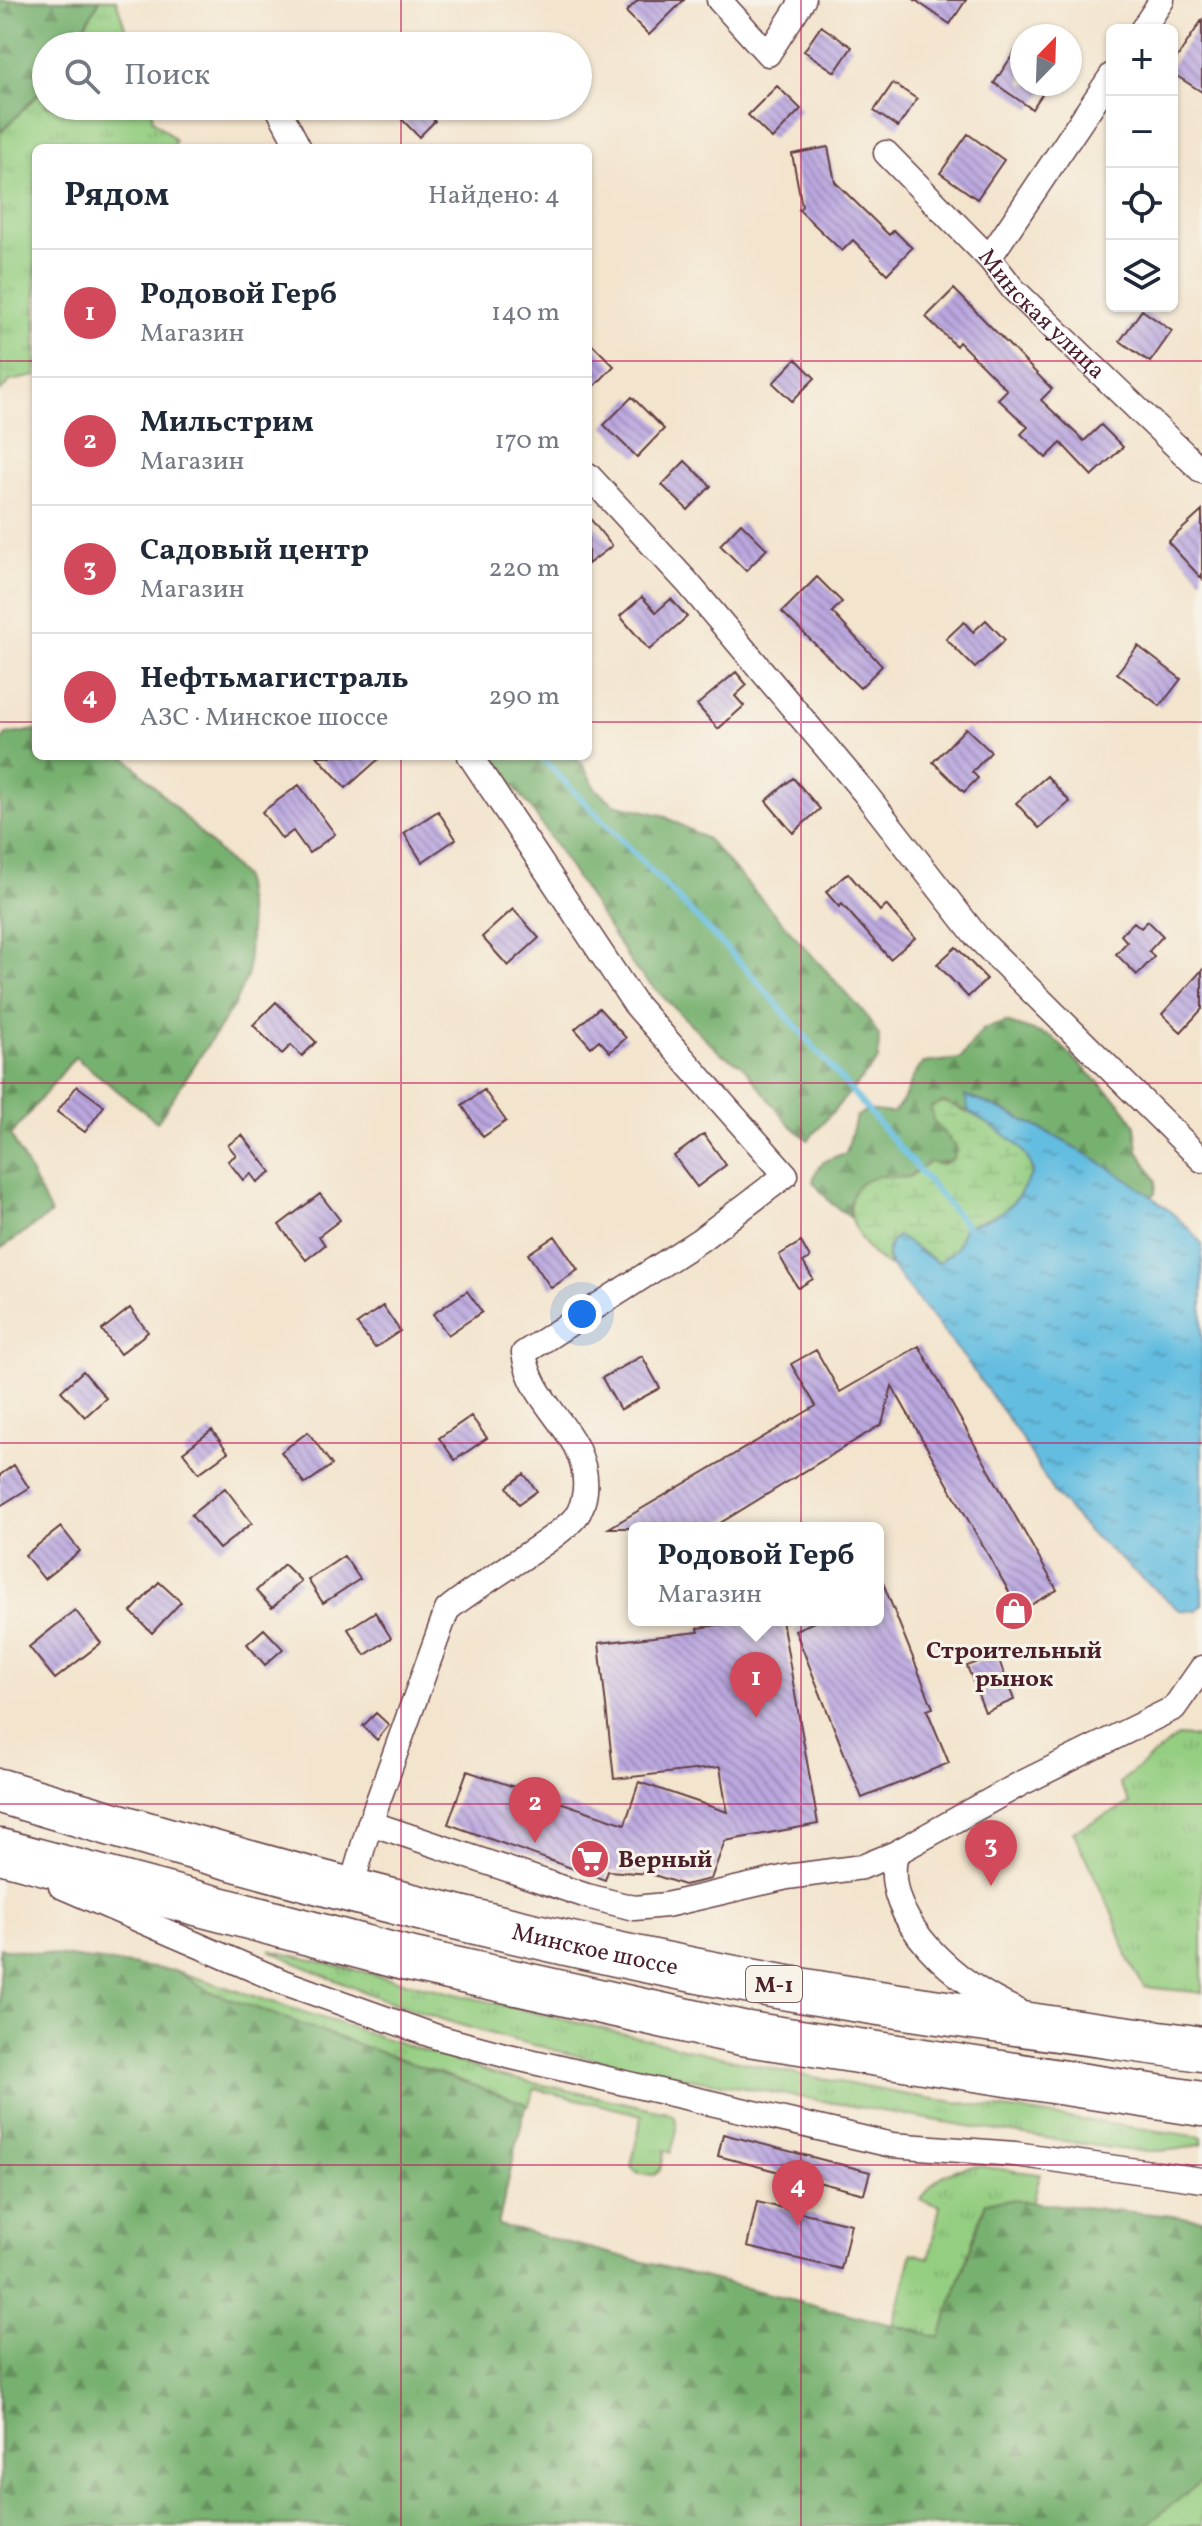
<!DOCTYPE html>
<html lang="ru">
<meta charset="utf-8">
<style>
:root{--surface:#fff;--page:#f2f2f3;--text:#1f2937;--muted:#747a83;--line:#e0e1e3;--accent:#d1495b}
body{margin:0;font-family:Vollkorn,serif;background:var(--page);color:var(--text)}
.controls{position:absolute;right:24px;top:24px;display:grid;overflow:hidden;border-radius:12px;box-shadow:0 2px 6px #0004}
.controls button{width:72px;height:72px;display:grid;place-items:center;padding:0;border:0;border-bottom:2px solid var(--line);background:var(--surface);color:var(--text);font:40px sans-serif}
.compass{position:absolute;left:1010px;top:24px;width:72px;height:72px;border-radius:50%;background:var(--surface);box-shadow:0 2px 6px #0004;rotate:23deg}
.you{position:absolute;left:582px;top:1314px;width:28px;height:28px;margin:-20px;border:6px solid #fff;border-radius:50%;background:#1a73e8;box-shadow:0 0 0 12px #1a73e833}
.badge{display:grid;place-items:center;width:52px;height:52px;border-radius:50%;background:var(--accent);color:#fff;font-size:26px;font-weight:700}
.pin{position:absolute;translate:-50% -66px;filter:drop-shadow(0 2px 4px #0008)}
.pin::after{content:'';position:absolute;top:42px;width:28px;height:24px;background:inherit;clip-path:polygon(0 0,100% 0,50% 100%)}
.popup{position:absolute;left:628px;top:1522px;width:256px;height:104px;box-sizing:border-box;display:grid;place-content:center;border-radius:12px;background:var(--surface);filter:drop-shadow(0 2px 6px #0005);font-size:26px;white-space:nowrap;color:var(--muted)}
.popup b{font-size:30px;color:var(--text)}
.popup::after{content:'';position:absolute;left:50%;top:100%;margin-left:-16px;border:16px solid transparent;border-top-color:var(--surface)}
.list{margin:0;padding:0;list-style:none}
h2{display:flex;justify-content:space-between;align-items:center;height:104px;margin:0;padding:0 32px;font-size:34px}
h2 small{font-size:26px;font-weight:400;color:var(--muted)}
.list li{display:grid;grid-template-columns:52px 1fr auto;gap:24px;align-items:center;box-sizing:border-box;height:128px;padding:0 32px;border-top:2px solid var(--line)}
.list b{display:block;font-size:30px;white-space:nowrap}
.list p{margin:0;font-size:26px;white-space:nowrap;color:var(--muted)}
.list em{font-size:26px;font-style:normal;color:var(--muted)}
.icon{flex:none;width:44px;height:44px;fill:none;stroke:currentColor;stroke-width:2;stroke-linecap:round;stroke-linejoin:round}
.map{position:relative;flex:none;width:1202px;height:2526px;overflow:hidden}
.search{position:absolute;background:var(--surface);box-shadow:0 2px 6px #0004;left:32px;top:32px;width:560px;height:88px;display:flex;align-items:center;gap:20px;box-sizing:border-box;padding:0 28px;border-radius:44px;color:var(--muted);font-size:30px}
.panel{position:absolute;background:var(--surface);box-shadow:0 2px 6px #0004;left:32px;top:144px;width:560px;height:616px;border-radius:12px}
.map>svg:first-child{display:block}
</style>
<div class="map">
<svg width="1202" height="2526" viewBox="0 0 1202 2526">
<defs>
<pattern id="grass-tufts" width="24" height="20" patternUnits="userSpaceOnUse" patternTransform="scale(2)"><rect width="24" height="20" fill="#94ce81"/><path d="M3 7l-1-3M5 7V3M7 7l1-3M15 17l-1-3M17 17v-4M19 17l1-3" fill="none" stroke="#81b070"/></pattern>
<pattern id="forest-firs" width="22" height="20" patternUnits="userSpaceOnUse" patternTransform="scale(2)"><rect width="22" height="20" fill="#77b16f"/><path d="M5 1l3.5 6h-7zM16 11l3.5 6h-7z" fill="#648f5b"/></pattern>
<pattern id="wetland-marsh" width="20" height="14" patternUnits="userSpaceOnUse" patternTransform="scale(2)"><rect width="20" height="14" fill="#94ce81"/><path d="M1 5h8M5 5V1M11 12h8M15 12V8" fill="none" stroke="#81b070"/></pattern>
<pattern id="water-ripples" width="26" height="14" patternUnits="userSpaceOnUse" patternTransform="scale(2)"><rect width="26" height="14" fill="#63bde0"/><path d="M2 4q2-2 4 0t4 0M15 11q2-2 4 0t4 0" fill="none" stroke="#5499b6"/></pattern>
<pattern id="building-back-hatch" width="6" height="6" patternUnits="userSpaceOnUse" patternTransform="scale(2)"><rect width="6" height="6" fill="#baa7df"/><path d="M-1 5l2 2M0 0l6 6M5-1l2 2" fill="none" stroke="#9987b5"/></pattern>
</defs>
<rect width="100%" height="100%" fill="#f7f3e8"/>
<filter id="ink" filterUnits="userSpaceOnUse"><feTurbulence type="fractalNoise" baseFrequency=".0125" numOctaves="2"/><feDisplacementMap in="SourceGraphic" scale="16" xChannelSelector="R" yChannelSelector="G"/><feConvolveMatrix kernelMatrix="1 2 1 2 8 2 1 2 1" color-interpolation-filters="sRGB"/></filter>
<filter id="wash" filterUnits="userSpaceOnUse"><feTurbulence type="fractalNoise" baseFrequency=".006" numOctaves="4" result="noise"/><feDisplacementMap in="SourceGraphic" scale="32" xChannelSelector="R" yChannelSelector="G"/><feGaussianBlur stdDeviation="1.8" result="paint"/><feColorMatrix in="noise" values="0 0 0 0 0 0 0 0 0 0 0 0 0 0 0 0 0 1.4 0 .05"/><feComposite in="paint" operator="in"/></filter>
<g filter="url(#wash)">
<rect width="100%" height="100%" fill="#f3e4cd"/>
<path fill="url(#grass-tufts)" stroke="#6f7656" stroke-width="2" d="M100,0H116L131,46H73Z
M46,86V106H153L152,119L175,140L173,148H36V376L10,381L0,392V133Z
M1178,1736L1202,1738V1993L1144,1987L1128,1959L1114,1917L1073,1831L1130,1804L1119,1783Z
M270,1950L781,2071L913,2096L1202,2137V2144C1156,2158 1112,2148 1065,2141C1017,2134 970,2127 922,2118C701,2079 472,2053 270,1950Z
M176,1971L502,2076L667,2112L675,2117L677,2130L671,2152L665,2151L660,2171L654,2175L639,2174L631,2166L642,2115L535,2089L528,2107L211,1992Z
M976,2166L1040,2174L1033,2203L986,2202L940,2337L893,2326L912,2253L929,2258L940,2206L921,2200C935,2176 950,2169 976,2166Z"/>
<path fill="url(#forest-firs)" stroke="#60684d" stroke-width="2" d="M0,0H100L73,46H46V86L0,133Z
M36,730V756H125L243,877L250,930L248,974L234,1005L157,1122L75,1057L11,1135L51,1214L0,1249V744L6,735Z
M496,756H572L583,765L595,788L614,804L662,815L707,839L866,1015L879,1036L878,1060L808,1140L788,1123L741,1064L720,1053L635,969L531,808L499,768Z
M1006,1022L1052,1037L1122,1105L1135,1125L1138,1150L1156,1181L1155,1194L1146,1196C1090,1157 1033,1118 966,1096L969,1112L943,1102L941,1130L957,1149L952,1160L918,1168L909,1177L870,1178L849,1204L851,1218L831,1203L813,1182C817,1161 828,1159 846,1153L856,1117L866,1110L892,1113C909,1101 907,1078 924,1063L960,1059L983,1029Z
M0,1948L176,1971L211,1992L526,2104L498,2225L940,2337L986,2202L1011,2200L1202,2219V2526H0Z"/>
<path fill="url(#wetland-marsh)" stroke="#6f7656" stroke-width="2" d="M943,1102C974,1114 1024,1135 1033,1171C1013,1208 1006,1215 965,1226L956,1249L938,1263L912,1245L887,1257L891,1266C876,1261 863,1245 856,1230C845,1204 850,1178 883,1176C890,1176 902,1179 909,1177C915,1174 923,1166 929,1162L941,1165L952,1160L957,1149L933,1120L931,1107Z"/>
<path fill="#94ce81" stroke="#6f7656" stroke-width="2" d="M1202,2481V2526H1145Z"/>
<path fill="url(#water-ripples)" stroke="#566e86" stroke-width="2" d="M965,1096C1028,1116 1164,1192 1202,1244V1604L1196,1611L1179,1610L1089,1532L1054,1493L1018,1433L965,1359L891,1266C885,1253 887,1245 897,1236L938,1263L956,1249L965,1226C1006,1215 1013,1208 1033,1171C1026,1142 992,1127 969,1112Z"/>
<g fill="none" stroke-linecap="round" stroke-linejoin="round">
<path stroke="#63bde0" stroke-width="6" d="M540,756L752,975L970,1230"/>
</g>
<g id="blocks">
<path fill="url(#building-back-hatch)" d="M638,0H684L649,35L626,12Z
M915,0H966L950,24Z
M1202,20V92L1172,73V65Z
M821,26L852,47L835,72L804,51Z
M1022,41V84H1049L1032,109L994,83Z
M893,83L917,99L898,127L874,111Z
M777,86L801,109L772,139L748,115Z
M389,106H421L435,121L419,137Z
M968,134L1004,160L977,199L940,173Z
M828,147L835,182L889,235L894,230L912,248L887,274L853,240L842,251L799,210L802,206L792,154Z
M954,289L1052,389L1041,400L1084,441L1101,425L1123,447L1092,476L1061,443L1046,458L1021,434L1028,427L998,399L1007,390L959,342L956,346L926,317Z
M1142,310L1172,331L1150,362L1120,341Z
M588,340L614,366L588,393Z
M796,359L815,378L792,401L773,383Z
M632,397L664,429L637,457L604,425Z
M685,461L711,486L688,510L662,485Z
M1202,511V579L1168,542Z
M588,516L612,546L588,564Z
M741,523L767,549L746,571L720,545Z
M817,577L842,602L832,612L882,666L860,688L782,612Z
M642,597L656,612L671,599L687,617L649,650L620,616Z
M986,620L1005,640L975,668L946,639L964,622L973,632Z
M1138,646L1181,679L1160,706L1117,673Z
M736,672L747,685L735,696L744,706L718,729L697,705Z
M966,728L991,752L972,772L978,778L964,792L933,762Z
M317,756H382L346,788Z
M1047,776L1070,802L1039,828L1016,803Z
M793,778L820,809L793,833L766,801Z
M299,785L335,834L309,853L293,831L282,839L262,812Z
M438,811L456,839L422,862L404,833Z
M848,873L880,911L886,905L915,938L890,959L842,904L839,907L826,892Z
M513,909L539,938L508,966L482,937Z
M1148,921L1163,936L1149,951L1154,957L1137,975L1116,954L1127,942L1121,935L1134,922L1141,928Z
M956,947L987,979L968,997L937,964Z
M1202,970V1009L1181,1032L1162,1014Z
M276,1002L316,1042L302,1056L291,1045L282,1054L253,1025Z
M599,1008L626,1038L610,1052L599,1040L591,1047L575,1029Z
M77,1086L104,1106L85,1132L57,1112Z
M484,1090L506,1121L483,1137L462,1105Z
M704,1134L726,1165L697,1187L674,1156Z
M242,1135L271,1172L257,1182L251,1174L243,1180L228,1161L236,1155L228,1145Z
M320,1194L340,1220L319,1236L325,1245L306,1260L279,1225Z
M555,1236L578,1270L551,1288L528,1254Z
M801,1242L810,1258L803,1262L813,1279L798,1288L779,1255Z
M467,1291L482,1312L448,1335L433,1314Z
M383,1306L400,1331L375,1348L357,1324Z
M130,1308L148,1332L120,1354L102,1330Z
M919,1346L1057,1590L1020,1611L892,1386L882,1424L712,1528H609L816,1406L791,1364L816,1350L840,1392Z
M642,1356L660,1388L620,1410L602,1378Z
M83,1371L106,1398L85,1417L61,1391Z
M471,1416L487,1438L455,1460L439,1438Z
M212,1430L228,1452L199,1473L183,1452Z
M308,1432L332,1465L305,1484L281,1452Z
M14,1465L29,1488L0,1506V1475Z
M524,1474L537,1491L519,1504L507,1487Z
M225,1488L252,1523L219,1549L191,1515Z
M61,1527L80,1551L44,1579L25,1555Z
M344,1556L360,1579L323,1603L308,1580Z
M284,1564L301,1581L272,1608L256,1591Z
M879,1573L933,1708L927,1710L949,1763L862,1798L795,1630L819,1620H878Z
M159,1582L181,1602L152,1633L131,1612Z
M75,1610L101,1643L55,1679L29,1647Z
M375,1612L391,1638L365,1655L348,1629Z
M749,1620H782L818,1824L725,1841L711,1879L684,1885L651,1874L608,1871L605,1880L448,1824L467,1771L625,1824L639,1782L727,1812L720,1767L614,1779L599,1643L699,1632L698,1628Z
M264,1629L283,1649L265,1665L247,1644Z
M997,1655L1014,1700L985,1712L967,1666Z
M376,1713L389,1725L377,1740L363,1726Z
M723,2134L870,2172L864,2194L718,2156Z
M757,2202L851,2224L841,2269L747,2247Z"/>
</g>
</g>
<g filter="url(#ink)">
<use href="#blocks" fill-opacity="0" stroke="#633d43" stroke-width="2"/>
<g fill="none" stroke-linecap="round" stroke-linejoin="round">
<defs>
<g id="street">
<path d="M719,0L768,54L803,0"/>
<path d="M1142,30L1162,0"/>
<path d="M277,106L299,148"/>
<path id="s1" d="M886,153L989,258L1013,289L1202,471"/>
<path d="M989,258L1112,75"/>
<path d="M588,475L687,582L864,792L977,937L1202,1160"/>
<path d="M370,1823L587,1896L634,1908L666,1905L787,1877L862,1867L896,1853L1020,1784L1174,1708L1202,1668"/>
<path d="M896,1853C879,1920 961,1987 1016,2010"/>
<path d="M61,1886L283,1982L437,2037L508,2056L892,2145L1015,2154L1202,2180"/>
<path d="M350,1891L370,1823L447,1610C473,1586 567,1535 579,1512C589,1491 586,1468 576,1447C558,1413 530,1393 524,1353L700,1240L786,1175L635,1004L470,756"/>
</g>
<g id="highway">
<path id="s2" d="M0,1791C274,1873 552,1949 835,1996C957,2016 1080,2032 1202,2049"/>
<path d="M0,1851L404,1958L742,2033L1202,2104"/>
</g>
</defs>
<use href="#street" stroke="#633d43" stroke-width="27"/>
<use href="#highway" stroke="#633d43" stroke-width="47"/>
<use href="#street" stroke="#fff" stroke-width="24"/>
<use href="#highway" stroke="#fff" stroke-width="44"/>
</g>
</g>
<path fill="none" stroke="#c2185b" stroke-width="2" stroke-opacity="0.55" d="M401,0V46M801,0V2526M401,106V148M0,361H36M588,361H1202M0,722H36M588,722H1202M401,756V2526M0,1083H1202M0,1443H1202M0,1804H1202M0,2165H1202"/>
<defs>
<symbol id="shop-disc" viewBox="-11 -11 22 22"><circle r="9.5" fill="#d1495b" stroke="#f7f3e8"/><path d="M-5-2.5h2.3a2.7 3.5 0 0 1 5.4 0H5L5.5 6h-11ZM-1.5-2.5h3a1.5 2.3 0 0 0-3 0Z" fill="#fff"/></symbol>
<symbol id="supermarket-disc" viewBox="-11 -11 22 22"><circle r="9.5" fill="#d1495b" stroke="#f7f3e8"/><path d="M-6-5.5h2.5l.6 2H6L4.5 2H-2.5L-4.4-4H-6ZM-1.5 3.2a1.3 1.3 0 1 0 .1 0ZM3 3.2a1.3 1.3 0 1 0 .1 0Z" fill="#fff"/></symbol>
</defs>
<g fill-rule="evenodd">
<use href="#shop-disc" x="992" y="1589" width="44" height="44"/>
<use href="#supermarket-disc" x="568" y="1837" width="44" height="44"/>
</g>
<g text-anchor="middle" stroke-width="6" stroke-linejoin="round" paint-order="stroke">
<rect fill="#f7f3e8" stroke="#7e5f64" stroke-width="2" x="746" y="1966" width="56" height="36" rx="6"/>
<g font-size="22" font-weight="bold" fill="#4a1f2b">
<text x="774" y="1992">М-1</text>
</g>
<g font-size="24" fill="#4a1f2b" stroke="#f7f3e8">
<text dy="8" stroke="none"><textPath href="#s1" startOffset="224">Минская улица</textPath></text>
<text dy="8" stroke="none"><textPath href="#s2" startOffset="616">Минское шоссе</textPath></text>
</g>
<g font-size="24" font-weight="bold" fill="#4a1f2b" stroke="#f7f3e8">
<text x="1014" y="1658">Строительный<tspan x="1014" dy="28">рынок</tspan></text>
<text x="618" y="1867" text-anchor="start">Верный</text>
</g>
</g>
</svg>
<div class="controls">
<button>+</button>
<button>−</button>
<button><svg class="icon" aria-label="locate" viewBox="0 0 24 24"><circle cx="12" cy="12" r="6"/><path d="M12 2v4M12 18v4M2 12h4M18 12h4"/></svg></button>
<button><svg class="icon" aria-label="layers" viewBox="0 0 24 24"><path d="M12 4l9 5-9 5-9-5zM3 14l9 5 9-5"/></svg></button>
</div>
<svg class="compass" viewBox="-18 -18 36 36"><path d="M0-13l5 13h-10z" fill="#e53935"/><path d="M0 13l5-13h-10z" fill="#747a83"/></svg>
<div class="you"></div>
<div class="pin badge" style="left:756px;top:1718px">1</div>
<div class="popup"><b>Родовой Герб</b>Магазин</div>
<div class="pin badge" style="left:535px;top:1843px">2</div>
<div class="pin badge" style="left:991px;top:1886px">3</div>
<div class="pin badge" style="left:798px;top:2226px">4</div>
<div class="search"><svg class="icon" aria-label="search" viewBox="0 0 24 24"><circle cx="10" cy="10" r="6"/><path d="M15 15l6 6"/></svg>Поиск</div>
<section class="panel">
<h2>Рядом<small>Найдено: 4</small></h2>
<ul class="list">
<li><span class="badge">1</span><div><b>Родовой Герб</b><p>Магазин</p></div><em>140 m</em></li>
<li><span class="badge">2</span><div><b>Мильстрим</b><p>Магазин</p></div><em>170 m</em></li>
<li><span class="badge">3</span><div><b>Садовый центр</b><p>Магазин</p></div><em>220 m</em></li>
<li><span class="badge">4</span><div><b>Нефтьмагистраль</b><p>АЗС · Минское шоссе</p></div><em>290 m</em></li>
</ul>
</section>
</div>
